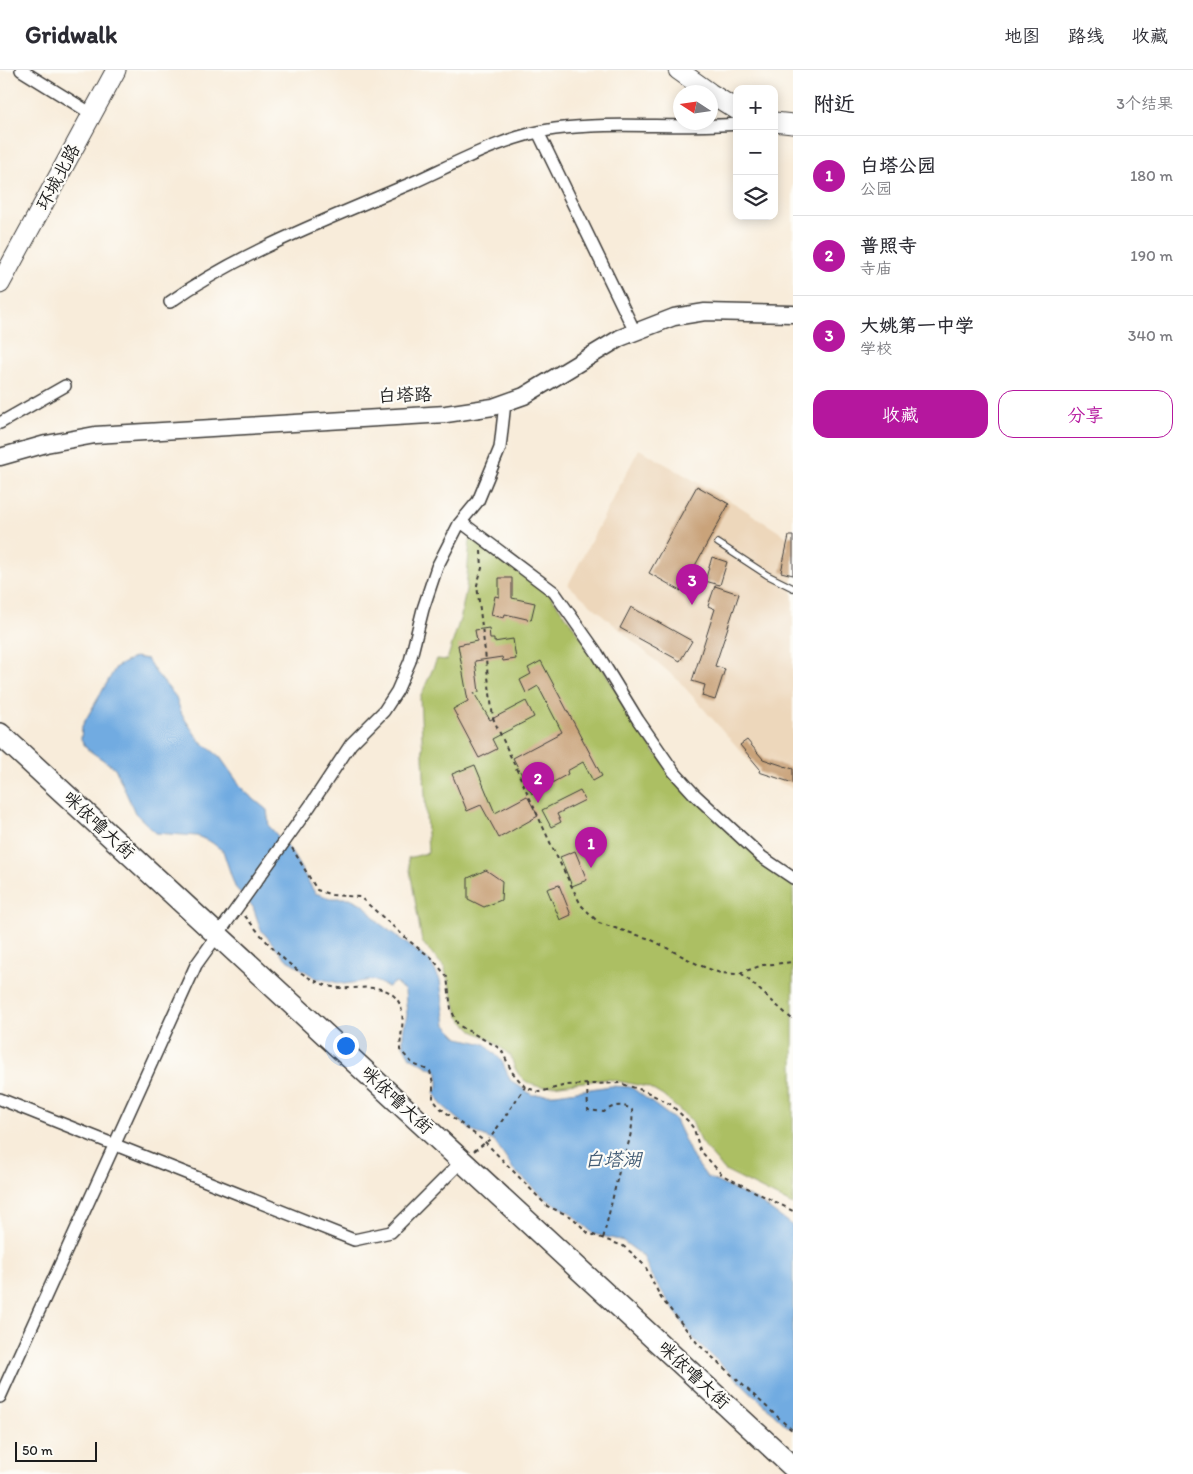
<!DOCTYPE html>
<html lang="zh">
<meta charset="utf-8">
<style>
:root{--surface:#fff;--page:#f2f2f3;--text:#2b2b33;--muted:#7c7c81;--line:#e1e1e2;--accent:#b5179e}
body{margin:0;font-family:Itim,"LXGW WenKai TC",sans-serif;background:var(--page);color:var(--text)}
.controls{position:absolute;right:15px;top:15px;display:grid;overflow:hidden;border-radius:10px;box-shadow:0 2px 12px #0003}
.controls button{width:45px;height:45px;display:grid;place-items:center;padding:0;border:0;border-bottom:1px solid var(--line);background:var(--surface);color:var(--text);font:25px sans-serif}
.compass{position:absolute;left:673px;top:15px;width:45px;height:45px;border-radius:50%;background:var(--surface);box-shadow:0 2px 12px #0003;rotate:282deg}
.scale{position:absolute;left:15px;bottom:12px;width:82px;box-sizing:border-box;padding-left:5px;border:2px solid #1c1c1c;border-top:0;font-size:14px;line-height:18px;white-space:nowrap;color:#1c1c1c;-webkit-text-stroke:4px #fdfcf7;paint-order:stroke}
.you{position:absolute;left:345px;top:975px;width:18px;height:18px;margin:-12px;border:4px solid #fff;border-radius:50%;background:#1a73e8;box-shadow:0 0 0 8px #1a73e833}
.badge{display:grid;place-items:center;width:32px;height:32px;border-radius:50%;background:var(--accent);color:#fff;font-size:16px;font-weight:700}
.pin{position:absolute;translate:-50% -41px;filter:drop-shadow(0 1px 2px #0008)}
.pin::after{content:'';position:absolute;top:26px;width:18px;height:15px;background:inherit;clip-path:polygon(0 0,100% 0,50% 100%)}
.list{margin:0;padding:0;list-style:none}
h2{display:flex;justify-content:space-between;align-items:center;height:65px;margin:0;padding:0 20px;font-size:21px}
h2 small{font-size:16px;font-weight:400;color:var(--muted)}
.list li{display:grid;grid-template-columns:32px 1fr auto;gap:15px;align-items:center;box-sizing:border-box;height:80px;padding:0 20px;border-top:1px solid var(--line)}
.list b{display:block;font-size:19px;white-space:nowrap}
.list p{margin:0;font-size:16px;white-space:nowrap;color:var(--muted)}
.list em{font-size:16px;font-style:normal;color:var(--muted)}
.actions{display:flex;gap:10px;padding:15px 20px}
.actions a{flex:1;padding:11px 0;border:1px solid var(--accent);border-radius:15px;text-align:center;font-size:18px;color:var(--accent)}
.actions .main{background:var(--accent);color:#fff}
.icon{flex:none;width:28px;height:28px;fill:none;stroke:currentColor;stroke-width:2;stroke-linecap:round;stroke-linejoin:round}
.map{position:relative;flex:none;width:793px;height:1404px;overflow:hidden}
header{display:flex;align-items:center;gap:30px;box-sizing:border-box;height:70px;padding:0 25px;background:var(--surface);border-bottom:1px solid var(--line)}
header strong{font-size:24px}
nav{display:flex;gap:28px;margin-inline-start:auto;font-size:18px}
main{display:flex}
aside{flex:1;background:var(--surface)}
.map>svg:first-child{display:block}
</style>
<header>
<strong>Gridwalk</strong>
<nav><a>地图</a><a>路线</a><a>收藏</a></nav>
</header>
<main>
<div class="map">
<svg width="793" height="1404" viewBox="0 0 793 1404">
<rect width="100%" height="100%" fill="#fdfcf7"/>
<filter id="ink" filterUnits="userSpaceOnUse"><feTurbulence type="fractalNoise" baseFrequency=".02" numOctaves="2"/><feDisplacementMap in="SourceGraphic" scale="10" xChannelSelector="R" yChannelSelector="G"/><feConvolveMatrix kernelMatrix="1 2 1 2 8 2 1 2 1" color-interpolation-filters="sRGB"/></filter>
<filter id="wash" filterUnits="userSpaceOnUse"><feTurbulence type="fractalNoise" baseFrequency=".0096" numOctaves="4" result="noise"/><feDisplacementMap in="SourceGraphic" scale="20" xChannelSelector="R" yChannelSelector="G"/><feGaussianBlur stdDeviation="1.12" result="paint"/><feColorMatrix in="noise" values="0 0 0 0 0 0 0 0 0 0 0 0 0 0 0 0 0 1.4 0 .05"/><feComposite in="paint" operator="in"/></filter>
<g filter="url(#wash)">
<rect width="100%" height="100%" fill="#f8ecda"/>
<path fill="#edd7bb" d="M639,379L739,436L793,471V718L762,705L679,611L568,515Z"/>
<path fill="#acbf63" stroke="#646e40" d="M480,467L545,518L596,587L654,682L793,812V1135L725,1101L700,1071L692,1051L663,1026L648,1017L607,1009L544,1017C525,1016 515,1004 511,986L490,969L473,961L459,947L444,897L422,872L408,788L428,783L420,628L437,589L447,590L461,546L466,519L470,469Z"/>
<path fill="#71abe1" stroke="#46647e" d="M135,587L147,589L156,603L176,627L182,645L199,670L220,687L244,721L267,740L269,756L290,780L315,823L330,828H350L364,835L379,853L430,891L440,910L446,955L459,968L485,974L502,991L510,1010L532,1025L556,1024L611,1016L631,1017L675,1050L693,1088L707,1107L758,1131L793,1156V1359L788,1357L693,1268L651,1205L643,1186L623,1171L594,1164L569,1142L545,1128L514,1100L494,1071L472,1061L441,1034L434,1022L438,1017V1002L410,987L403,975V961L407,945L405,921L395,912L388,917L373,910L344,914L316,908L286,889L261,860L253,837L235,817L223,781L211,772L197,766L156,763L135,743L115,698L87,679L81,669L82,656L116,597Z"/>
<g id="blocks">
<path fill="#c9a37a" d="M697,416L729,434L681,521L649,503Z
M789,466H793V505L781,502Z
M712,487L727,492L720,515L705,511Z
M499,508H512V528L535,533L531,550L505,544L504,548L491,545L495,526L499,527Z
M715,516L739,524L715,596L725,599L715,630L702,626L705,615L692,611L715,539L708,536Z
M631,537L692,571L680,591L620,558Z
M489,558L490,569H494V572L513,569L516,589L503,591L502,587L475,591L479,622L474,623L490,650L526,631L534,647L492,669L497,679L479,688L453,639L468,631L458,575L477,571L475,560Z
M541,591L602,706L593,711L583,692L567,701L568,704L532,724L513,688L562,662L538,616L526,623L520,610L531,604L528,598Z
M747,670L763,689L793,699V713L759,702L760,699L740,675Z
M475,695L495,743L527,726L538,746L499,768L481,735L467,741L452,704Z
M580,721L585,730L557,744L561,752L551,757L542,740Z
M575,781L587,810L572,816L560,787Z
M486,800L502,811L501,830L484,837L468,829V808Z
M559,815L571,845L560,850L547,819Z"/>
</g>
</g>
<g filter="url(#ink)">
<use href="#blocks" fill-opacity="0" stroke="#3d3b38" stroke-width="1"/>
<g fill="none" stroke-linecap="round" stroke-linejoin="round">
<defs>
<path id="lane" d="M718,473L767,505L793,518"/>
<path id="street" d="M21,0L92,44
M538,62L635,262
M170,232C244,180 332,148 414,112C458,92 507,65 555,59C615,51 677,59 737,54
M0,353L65,316
M461,452L554,522L597,583L638,650L674,702L694,724L762,787L793,808
M0,1029L354,1170L391,1162L462,1091
M0,1327L196,895L310,736L351,674L384,641L397,621L410,591L423,539L437,497L459,454L478,431L500,378L505,333"/>
<path id="secondary" d="M0,387L46,374L95,365L446,344L493,337L524,326L620,268L674,247L705,242L793,244"/>
<path id="primary" d="M678,0L709,22
M710,23L737,40
M774,52L793,54
M0,214L116,0"/>
<path id="highway" d="M0,664L793,1397"/>
</defs>
<use href="#lane" stroke="#3d3b38" stroke-width="8"/>
<use href="#street" stroke="#3d3b38" stroke-width="14"/>
<use href="#secondary" stroke="#3d3b38" stroke-width="19"/>
<use href="#primary" stroke="#3d3b38" stroke-width="21"/>
<use href="#highway" stroke="#3d3b38" stroke-width="24"/>
<path stroke="#3d3b38" stroke-width="2" stroke-dasharray="4 4" stroke-linecap="butt" d="M481,481L482,498L477,515L493,648L554,781L581,835L599,853L650,869L699,895L720,903L737,904L763,895L793,892
M292,778L317,820L332,825L360,827L414,875L432,888L447,907L451,939L458,955L501,979L512,1002L525,1017L539,1022L567,1015L619,1013L645,1021L670,1034L688,1051L694,1059L700,1080L722,1105L793,1141
M245,846C268,874 296,909 333,917C351,921 379,912 393,925C409,939 400,962 400,980L413,994L430,1001L433,1013V1029L439,1037L485,1072L547,1136L572,1147L588,1163L623,1176L633,1184L645,1196L661,1228L698,1274L793,1361
M741,903L793,950
M587,1014L588,1040L604,1042C613,1035 623,1033 632,1040C634,1057 628,1079 621,1093L603,1169
M474,1081L489,1070L525,1017"/>
<use href="#lane" stroke="#fff" stroke-width="5.5"/>
<use href="#street" stroke="#fff" stroke-width="11"/>
<use href="#secondary" stroke="#fff" stroke-width="16"/>
<use href="#primary" stroke="#fff" stroke-width="19"/>
<use href="#highway" stroke="#fff" stroke-width="21"/>
</g>
</g>
<g text-anchor="middle" stroke-width="4.5" stroke-linejoin="round" paint-order="stroke">
<g font-size="18" fill="#1c1c1c" stroke="#fdfcf7">
<text transform="translate(58 107) rotate(-62)" y="6">环城北路</text>
<text transform="translate(405 325) rotate(-2)" y="6">白塔路</text>
<text transform="translate(99 755) rotate(43)" y="6">咪依噜大街</text>
<text transform="translate(397 1030) rotate(43)" y="6">咪依噜大街</text>
<text transform="translate(694 1305) rotate(43)" y="6">咪依噜大街</text>
</g>
<g font-size="19" font-style="italic" fill="#425c75" stroke="#fdfcf7">
<text x="613" y="1096">白塔湖</text>
</g>
</g>
</svg>
<div class="controls">
<button>+</button>
<button>−</button>
<button><svg class="icon" aria-label="layers" viewBox="0 0 24 24"><path d="M12 4l9 5-9 5-9-5zM3 14l9 5 9-5"/></svg></button>
</div>
<svg class="compass" viewBox="-18 -18 36 36"><path d="M0-13l5 13h-10z" fill="#e53935"/><path d="M0 13l5-13h-10z" fill="#7c7c81"/></svg>
<div class="scale">50 m</div>
<div class="you"></div>
<div class="pin badge" style="left:591px;top:798px">1</div>
<div class="pin badge" style="left:538px;top:733px">2</div>
<div class="pin badge" style="left:692px;top:535px">3</div>
</div>
<aside>
<h2>附近<small>3个结果</small></h2>
<ul class="list">
<li><span class="badge">1</span><div><b>白塔公园</b><p>公园</p></div><em>180 m</em></li>
<li><span class="badge">2</span><div><b>普照寺</b><p>寺庙</p></div><em>190 m</em></li>
<li><span class="badge">3</span><div><b>大姚第一中学</b><p>学校</p></div><em>340 m</em></li>
</ul>
<div class="actions"><a class="main">收藏</a><a>分享</a></div>
</aside>
</main>
